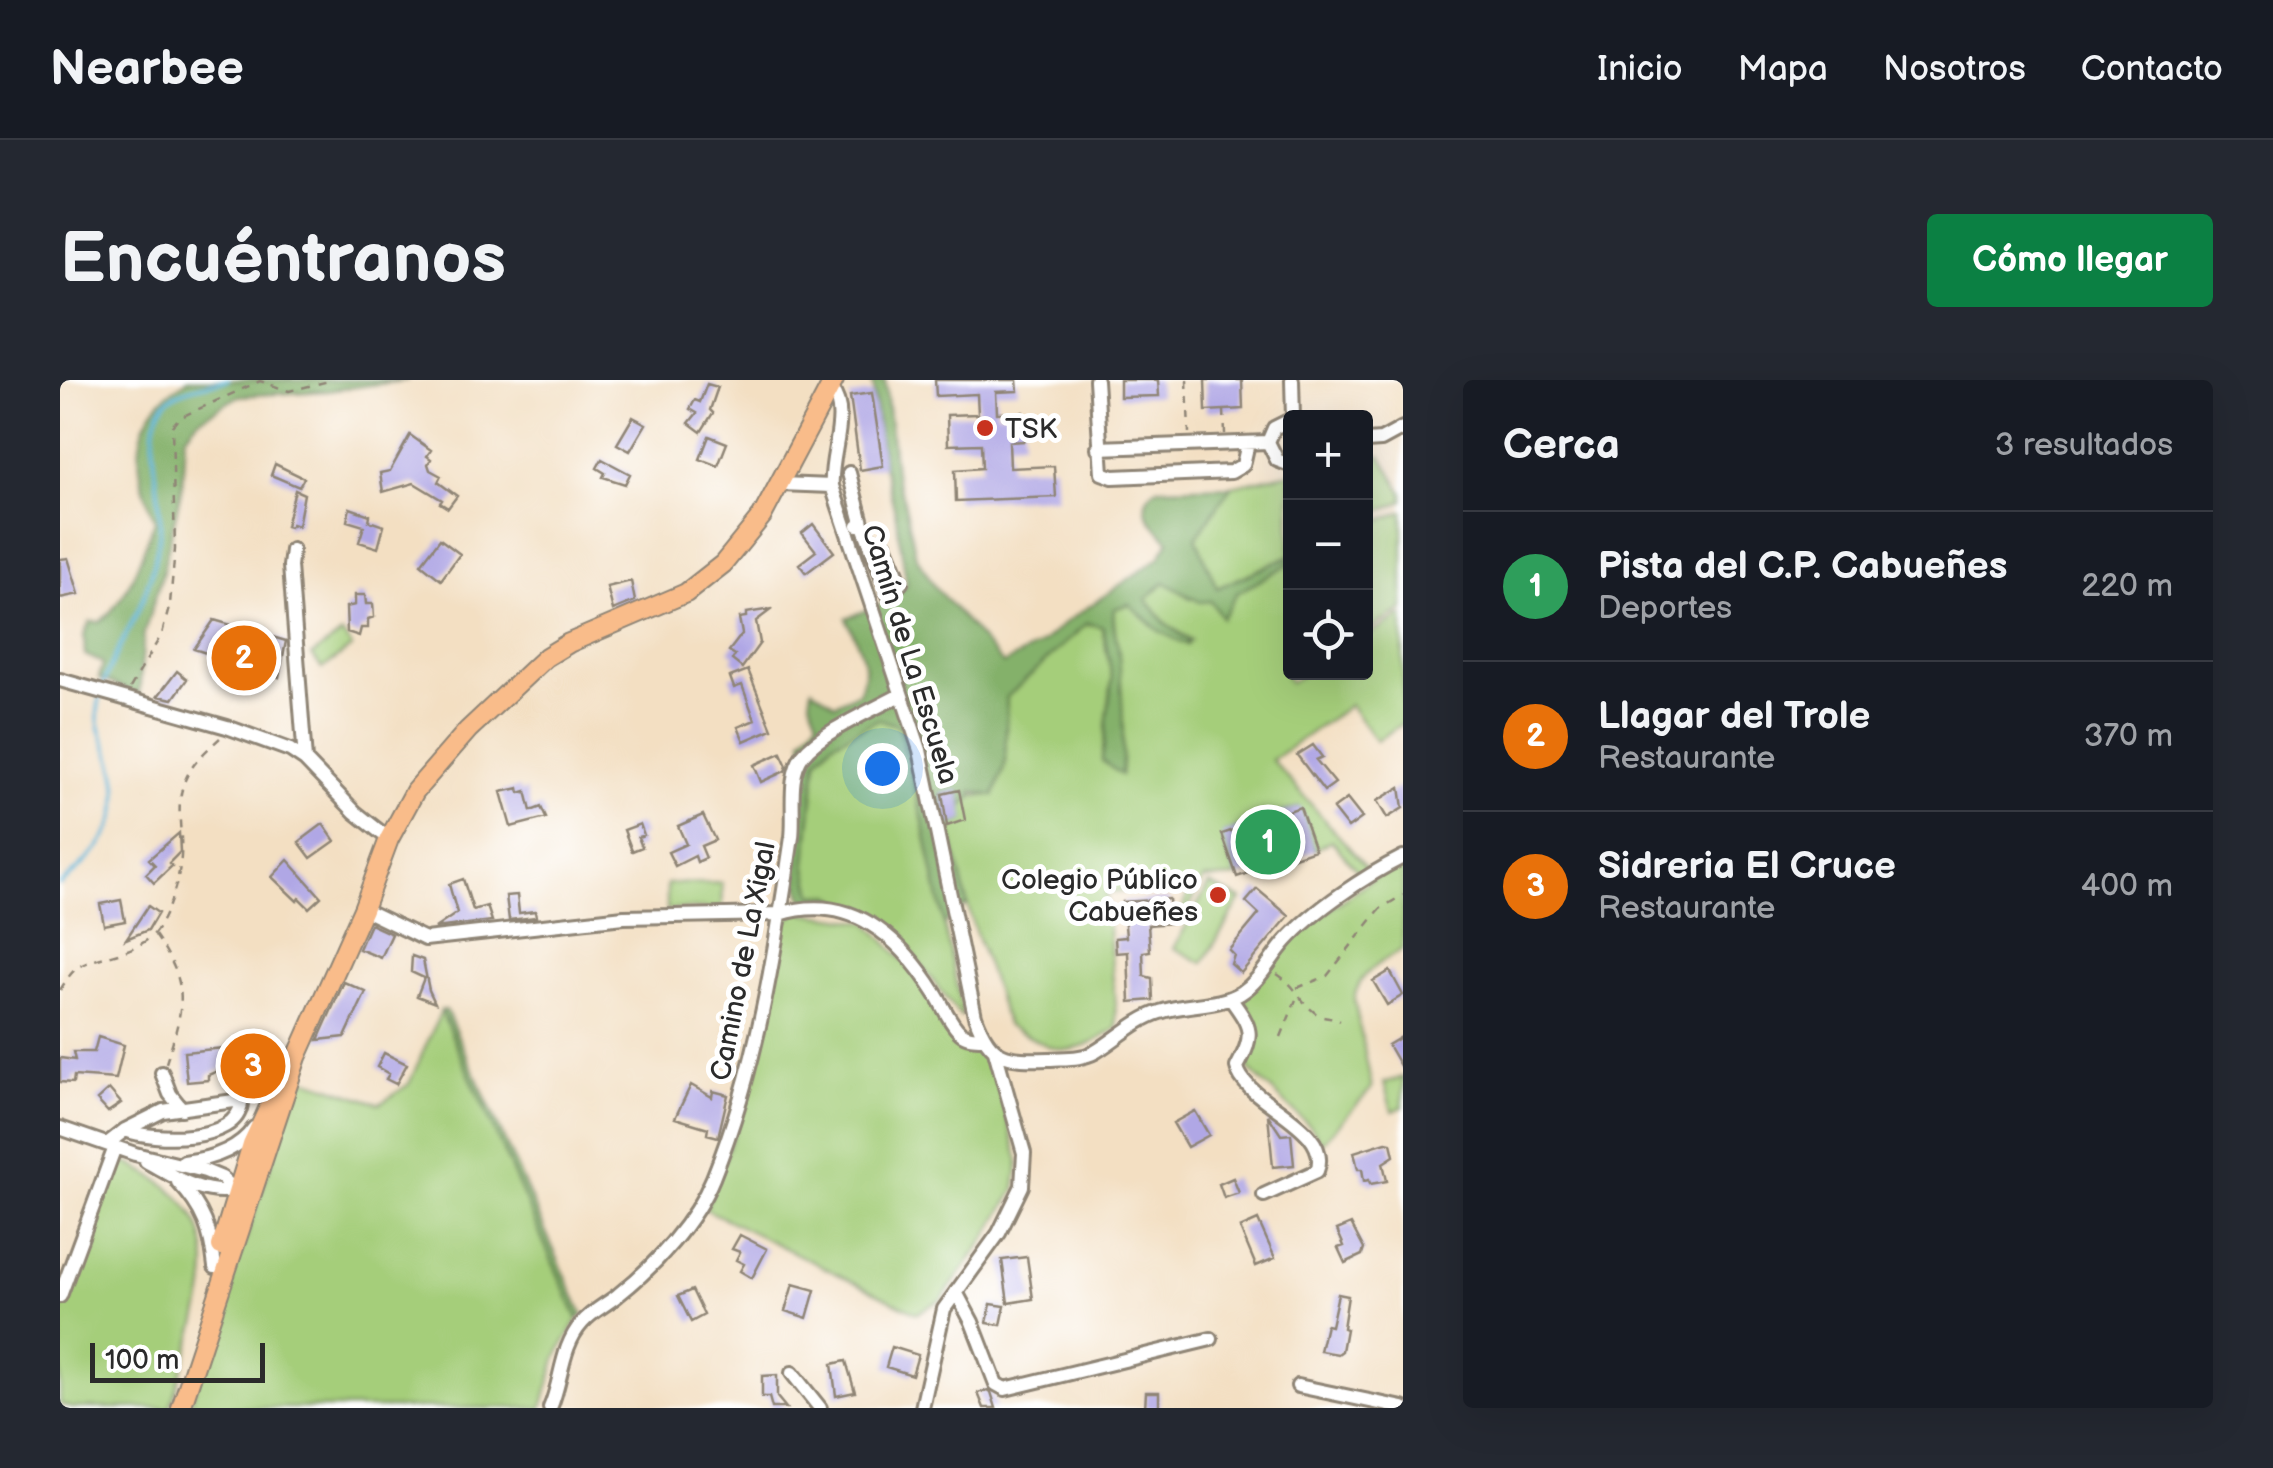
<!DOCTYPE html>
<html lang="es">
<meta charset="utf-8">
<style>
:root{--surface:#171b24;--page:#242831;--text:#f1f3f6;--muted:#9ea1a6;--line:#363941;--accent:#0b8043}
body{margin:0;font-family:"Balsamiq Sans",sans-serif;background:var(--page);color:var(--text)}
.controls{position:absolute;right:30px;top:30px;display:grid;overflow:hidden;border-radius:10px;box-shadow:0 10px 40px #0002}
.controls button{width:90px;height:90px;display:grid;place-items:center;padding:0;border:0;border-bottom:2px solid var(--line);background:var(--surface);color:var(--text);font:50px sans-serif}
.scale{position:absolute;left:30px;bottom:25px;width:175px;box-sizing:border-box;padding-left:10px;border:5px solid #2b2b2b;border-top:0;font-size:28px;line-height:35px;white-space:nowrap;color:#2b2b2b;-webkit-text-stroke:8px #fff;paint-order:stroke}
.you{position:absolute;left:822px;top:388px;width:35px;height:35px;margin:-25px;border:8px solid #fff;border-radius:50%;background:#1a73e8;box-shadow:0 0 0 15px #1a73e833}
.badge{display:grid;place-items:center;width:65px;height:65px;border-radius:50%;background:var(--accent);color:#fff;font-size:32px;font-weight:700}
.pin{position:absolute;translate:-50% -50%;border:5px solid #fff;box-shadow:0 2px 10px #0006}
.list{margin:0;padding:0;list-style:none}
h2{display:flex;justify-content:space-between;align-items:center;height:130px;margin:0;padding:0 40px;font-size:42px}
h2 small{font-size:32px;font-weight:400;color:var(--muted)}
.list li{display:grid;grid-template-columns:65px 1fr auto;gap:30px;align-items:center;box-sizing:border-box;height:150px;padding:0 40px;border-top:2px solid var(--line)}
.list b{display:block;font-size:38px;white-space:nowrap}
.list p{margin:0;font-size:32px;white-space:nowrap;color:var(--muted)}
.list em{font-size:32px;font-style:normal;color:var(--muted)}
.icon{flex:none;width:55px;height:55px;fill:none;stroke:currentColor;stroke-width:2;stroke-linecap:round;stroke-linejoin:round}
.map{position:relative;flex:none;width:1343px;height:1028px;overflow:hidden;border-radius:10px}
header{display:flex;align-items:center;gap:60px;box-sizing:border-box;height:140px;padding:0 50px;background:var(--surface);border-bottom:2px solid var(--line)}
header strong{font-size:48px}
nav{display:flex;gap:55px;margin-inline-start:auto;font-size:35px}
.intro{display:flex;align-items:center;justify-content:space-between;box-sizing:border-box;height:240px;padding:0 60px}
h1{margin:0;font-size:70px}
.button{padding:25px 45px;border-radius:10px;background:var(--accent);color:#fff;font-size:35px;font-weight:700}
main{display:flex;gap:60px;padding:0 60px}
aside{flex:1;background:var(--surface);border-radius:10px;box-shadow:0 10px 40px #0002}
.map>svg:first-child{display:block}
</style>
<header>
<strong>Nearbee</strong>
<nav><a>Inicio</a><a>Mapa</a><a>Nosotros</a><a>Contacto</a></nav>
</header>
<div class="intro"><h1>Encuéntranos</h1><a class="button">Cómo llegar</a></div>
<main>
<div class="map">
<svg width="1343" height="1028" viewBox="0 0 1343 1028">
<rect width="100%" height="100%" fill="#fff"/>
<filter id="ink" filterUnits="userSpaceOnUse"><feTurbulence type="fractalNoise" baseFrequency=".01" numOctaves="2"/><feDisplacementMap in="SourceGraphic" scale="20" xChannelSelector="R" yChannelSelector="G"/><feConvolveMatrix kernelMatrix="1 2 1 2 8 2 1 2 1" color-interpolation-filters="sRGB"/></filter>
<filter id="wash" filterUnits="userSpaceOnUse"><feTurbulence type="fractalNoise" baseFrequency=".0048" numOctaves="4" result="noise"/><feDisplacementMap in="SourceGraphic" scale="40" xChannelSelector="R" yChannelSelector="G"/><feGaussianBlur stdDeviation="2.25" result="paint"/><feColorMatrix in="noise" values="0 0 0 0 0 0 0 0 0 0 0 0 0 0 0 0 0 1.4 0 .05"/><feComposite in="paint" operator="in"/></filter>
<g filter="url(#wash)">
<rect width="100%" height="100%" fill="#f3dfc2"/>
<path fill="#a5ce7a" stroke="#687c52" stroke-width="2.5" d="M1321,76L1343,113V121L1306,137V78Z
M1230,93V175L1157,209L1136,158L1171,106Z
M1343,131V230L1306,251V146Z
M1230,183L1232,293L1226,298L1230,302L1246,293L1306,292V257L1343,235V343L1316,361L1290,325L1212,380L1307,488L1299,493L1271,460L1255,470L1239,427L1163,454L1177,497L1144,499L1121,543L1118,541L1131,506L1046,513L1057,648C1006,682 998,672 947,645L912,542L887,446L904,440L902,427L913,416L934,415L945,385L946,317L1025,245L1041,243L1052,298L1042,380L1055,390L1060,305L1053,229L1069,224L1127,265L1131,260L1105,243L1086,219L1105,201L1130,218L1177,213Z
M282,254L292,267L262,289L252,275Z
M819,339L839,346L862,437L903,636H900L835,552L770,515H753L746,483L757,381L772,363Z
M1343,477V569C1321,583 1299,591 1294,619L1312,708L1262,763L1251,747L1186,687C1198,653 1201,645 1179,614L1226,561Z
M662,503L663,528L607,530V504Z
M1149,504L1181,519L1143,583L1114,568Z
M738,532L807,542L850,588L902,665H921L928,671L959,781L955,810L926,858L882,919L857,933L645,829L690,710L725,541Z
M381,631L518,939L497,976L482,1028H152L131,1022L224,744L243,698L320,724L349,704Z
M1343,697V727L1332,731L1324,703Z
M56,778C192,834 142,919 110,1028H12L0,1024V935Z"/>
<path fill="#84b16a" stroke="#586e4a" stroke-width="2.5" d="M128,0H348L267,11L179,16L138,40L125,56L122,106L102,195L84,253L79,315L39,298L43,283L25,275L24,255L30,242H40C71,216 80,177 95,140C71,84 69,33 128,0Z
M812,0H825L836,100L844,120L856,176L875,207L943,284L981,264L1005,243L1099,178L1109,161C1093,145 1072,125 1097,108L1171,106L1136,158L1157,208L1230,176V183L1177,213L1162,238L1151,221L1140,222L1104,202L1086,219L1105,243L1128,260L1127,265L1099,251L1069,224L1054,229C1051,245 1058,259 1059,275C1062,315 1065,356 1061,395L1042,381L1052,298L1043,247L1027,243L947,317L945,385L934,416L913,411V416L902,427L899,411L882,414L907,524L884,544L862,437L839,346L819,339L772,363L757,380L746,483L753,515H770L779,522L762,525L746,523C728,501 743,428 745,399C746,386 744,372 743,359L758,340L750,320L752,308L775,324L799,312C812,283 798,265 786,238L825,223L847,205L835,131L823,86Z
M386,630L523,935L518,939L381,631Z"/>
<g fill="none" stroke-linecap="round" stroke-linejoin="round">
<path stroke="#56b1d4" stroke-width="4" d="M0,504C42,472 70,437 52,381C47,364 36,348 38,330C41,300 58,271 71,245C86,215 96,184 100,150C103,117 84,56 100,30C113,7 143,6 167,0"/>
</g>
<g id="blocks">
<path fill="#b0a7e5" d="M875,0H957L958,11L936,12L937,33L963,32L964,61L949,62L950,88L994,86L996,117L896,121L895,90L922,88L921,64L888,65L887,35L918,34L917,14L876,16Z
M1060,0H1098L1099,16L1060,17Z
M1145,0H1182L1183,29L1146,31Z
M647,4L658,7L650,30L653,33L641,52L629,43L637,33L630,29L635,20L640,22Z
M812,13L823,86L800,90L790,16Z
M573,37L586,44L570,71L557,64Z
M350,55L371,70L367,76L371,79L368,84L370,90L381,96L378,102L397,116L388,128L380,123L382,120L354,103L323,112L320,93L330,91Z
M649,56L667,63L658,86L640,79Z
M542,79L570,94L565,104L543,97L545,93L537,88Z
M215,84L244,98L239,107L211,95Z
M235,110L244,114L238,146L232,144L230,147L226,146Z
M290,128L310,135L309,141L324,146L318,168L299,162L304,146L287,141Z
M753,144L774,172L746,193L739,184L756,171L742,153Z
M380,159L400,174L381,200L361,184Z
M8,178L19,214L0,218V179Z
M571,201L575,221L553,230L547,207Z
M295,215H305L306,224H313L314,237L308,239V248H301L299,256L287,252L286,227L295,225Z
M712,229L696,241L700,263L682,288L672,280L675,275L669,271L682,254L679,238L686,237V233Z
M154,240L226,261L219,297L134,269Z
M688,290L712,349L684,361L678,347L695,340L682,305L674,308L670,297Z
M117,291L127,299L113,319L98,316Z
M1253,365L1262,377L1256,380L1275,403L1264,411L1237,375Z
M721,373L727,386L725,391L701,402L694,385Z
M1340,407L1343,428L1327,438L1317,421Z
M459,408L460,413L466,411L471,431L481,427L486,438L451,447L441,412Z
M899,410L905,440L887,446L882,414Z
M1287,419L1302,438L1288,448L1273,429Z
M1240,427L1255,470L1177,497L1162,454Z
M643,435L655,460L641,466L646,478L637,482L635,476L615,486L608,472L626,464L618,446Z
M263,444L275,461L251,478L239,462Z
M580,444L584,455L578,457L582,467L572,471L564,450Z
M119,453L120,472L109,483L112,486L94,503L86,494L95,485L89,479Z
M228,480L261,517L249,528L239,518L237,521L212,497Z
M403,499L413,530L427,526L432,541L375,548L397,533L389,504Z
M1197,509L1229,536L1181,593L1171,584L1174,575L1169,570L1199,534L1186,522Z
M457,515L459,533L475,531L476,537L449,540L446,516Z
M1109,519L1111,543L1088,545L1090,571L1083,572L1084,596L1092,598L1093,620L1070,622L1068,572L1056,573L1055,558L1066,557L1063,522Z
M61,520L65,541L44,545L40,524Z
M88,526L98,533L88,550L66,559Z
M310,544L332,554L321,578L299,569Z
M352,576L363,580L369,610L375,623L357,616L364,598L351,592Z
M1330,591L1343,615L1327,625L1313,601Z
M284,602L306,612L285,657L258,660Z
M1343,656V691L1328,665Z
M38,657L64,665L56,699L14,696L13,703L0,702V678L15,680L13,672H34Z
M198,659L203,670L200,672L208,690L189,699L181,681L148,695V700L127,702L124,672L164,668V673L188,660L190,663Z
M324,673L347,684L336,704L326,699L329,694L317,687Z
M631,705L652,717L653,711L668,715L658,757L647,754L648,748L615,738Z
M49,709L61,723L48,732L37,720Z
M1135,731L1149,755L1127,767L1113,743Z
M1208,735L1221,755L1231,754L1234,785L1213,787Z
M1326,762L1331,763L1334,776L1323,783L1327,801L1310,804L1309,800L1304,801L1302,789H1298L1294,772Z
M1173,798L1179,813L1164,818L1159,804Z
M1198,840L1215,878L1196,886L1180,848Z
M1291,844L1304,869L1302,875L1285,883L1278,868L1284,866L1277,850Z
M680,855L707,869L692,898L680,891L684,884L676,880L680,872L672,869Z
M967,877L973,919L948,923L942,880Z
M733,904L755,910L747,938L725,931Z
M632,910L644,935L631,942L618,916Z
M1278,914L1288,916L1283,948L1286,949L1282,971L1278,974L1260,971L1266,945L1271,946Z
M931,924L945,926L941,945L927,943Z
M832,967L858,975L852,995L826,987Z
M786,981L795,1012L776,1016L772,984Z
M717,995V1017L726,1028H712L709,1017H702V996Z
M928,1010L931,1012L936,1028H924L918,1013Z
M1086,1012H1099V1028H1085Z"/>
</g>
</g>
<g filter="url(#ink)">
<use href="#blocks" fill-opacity="0" stroke="#8f8576" stroke-width="2.5"/>
<g fill="none" stroke-linecap="round" stroke-linejoin="round">
<defs>
<path id="minor" d="M1036,0L1042,93L1053,97L1171,92L1183,85L1188,63
M1232,0L1233,38
M771,9C791,33 769,76 772,106L860,370L915,636C931,681 947,680 991,679C1006,678 1022,679 1035,672C1057,659 1075,640 1100,632C1125,623 1158,627 1181,613C1201,600 1210,579 1226,561C1254,530 1305,496 1343,477
M1230,40L1214,48L1208,62L1217,80L1230,85
M1306,61L1321,60L1343,48
M1038,68L1208,62
M789,93L802,143L798,145
M720,104L772,106
M802,143L829,215L841,203L825,165L808,158
M232,170L230,186L245,380
M0,300L167,347L230,370L245,380L295,432L329,459
M303,529L365,559L564,537L720,534C791,512 840,557 875,613C883,625 890,644 901,653C907,658 915,658 923,658
M1170,618C1192,648 1195,654 1177,687C1184,723 1274,746 1257,791L1204,815
M102,693L110,714L122,729
M0,748L75,774L145,791L162,798L176,811L177,819
M47,764L65,750C93,761 178,763 181,723L174,721L103,731L65,750
M86,781C112,796 146,818 178,809
M124,782C151,779 178,771 194,748
M118,802C144,829 151,851 155,887
M896,912L912,942L936,1004L945,1009L1151,959
M0,916L55,767
M732,993L760,1028
M1238,1006L1343,1028
M490,1028C502,1001 501,966 522,943C532,931 546,925 558,915C595,886 635,842 653,798C697,689 715,573 732,457C735,432 727,396 743,375C761,352 813,330 840,315
M862,1028L884,929L939,853L962,806L964,773L935,671"/>
<path id="highway" d="M161,866L192,764L216,712
M121,1028L237,677L303,529L329,459L355,411L408,350L486,277L509,263L626,213L663,184L702,136L774,0"/>
</defs>
<use href="#minor" stroke="#8f8576" stroke-width="18"/>
<use href="#highway" stroke="#8f8576" stroke-width="22"/>
<path stroke="#8f8576" stroke-width="2.5" stroke-dasharray="8 8" stroke-linecap="butt" d="M1127,0L1129,53
M1164,30L1165,54
M70,308L102,254L110,224L115,169L112,46L119,38L200,1L229,11L273,0
M95,555C131,606 124,626 106,683
M1217,594C1239,608 1238,621 1257,634C1264,639 1272,637 1280,641
M1237,608L1267,596L1320,529L1343,515
M0,610C6,601 11,591 20,586C43,574 81,573 97,550C109,531 120,498 121,476C123,450 114,423 126,398C133,382 148,369 161,357
M1221,657L1237,617"/>
<use href="#minor" stroke="#fff" stroke-width="12"/>
<use href="#highway" stroke="#f9bc8a" stroke-width="18"/>
</g>
</g>
<g fill="#c8321e" stroke="#fff" stroke-width="4">
<circle cx="925" cy="48" r="10"/>
<circle cx="1158" cy="515" r="10"/>
</g>
<g text-anchor="middle" stroke-width="10" stroke-linejoin="round" paint-order="stroke">
<g font-size="28" fill="#2b2b2b" stroke="#fff" text-anchor="start">
<text x="945" y="58">TSK</text>
<text x="1138" y="509" text-anchor="end">Colegio Público<tspan x="1138" dy="32">Cabueñes</tspan></text>
</g>
<g font-size="28" fill="#2b2b2b" stroke="#fff">
<text transform="translate(851 274) rotate(73)" y="10">Camín de La Escuela</text>
<text transform="translate(682 581) rotate(-79)" y="10">Camino de La Xigal</text>
</g>
</g>
</svg>
<div class="controls">
<button>+</button>
<button>−</button>
<button><svg class="icon" aria-label="locate" viewBox="0 0 24 24"><circle cx="12" cy="12" r="6"/><path d="M12 2v4M12 18v4M2 12h4M18 12h4"/></svg></button>
</div>
<div class="scale">100 m</div>
<div class="you"></div>
<div class="pin badge" style="left:1208px;top:462px;background:#2e9e5b">1</div>
<div class="pin badge" style="left:184px;top:278px;background:#e8710a">2</div>
<div class="pin badge" style="left:193px;top:686px;background:#e8710a">3</div>
</div>
<aside>
<h2>Cerca<small>3 resultados</small></h2>
<ul class="list">
<li><span class="badge" style="background:#2e9e5b">1</span><div><b>Pista del C.P. Cabueñes</b><p>Deportes</p></div><em>220 m</em></li>
<li><span class="badge" style="background:#e8710a">2</span><div><b>Llagar del Trole</b><p>Restaurante</p></div><em>370 m</em></li>
<li><span class="badge" style="background:#e8710a">3</span><div><b>Sidreria El Cruce</b><p>Restaurante</p></div><em>400 m</em></li>
</ul>
</aside>
</main>
